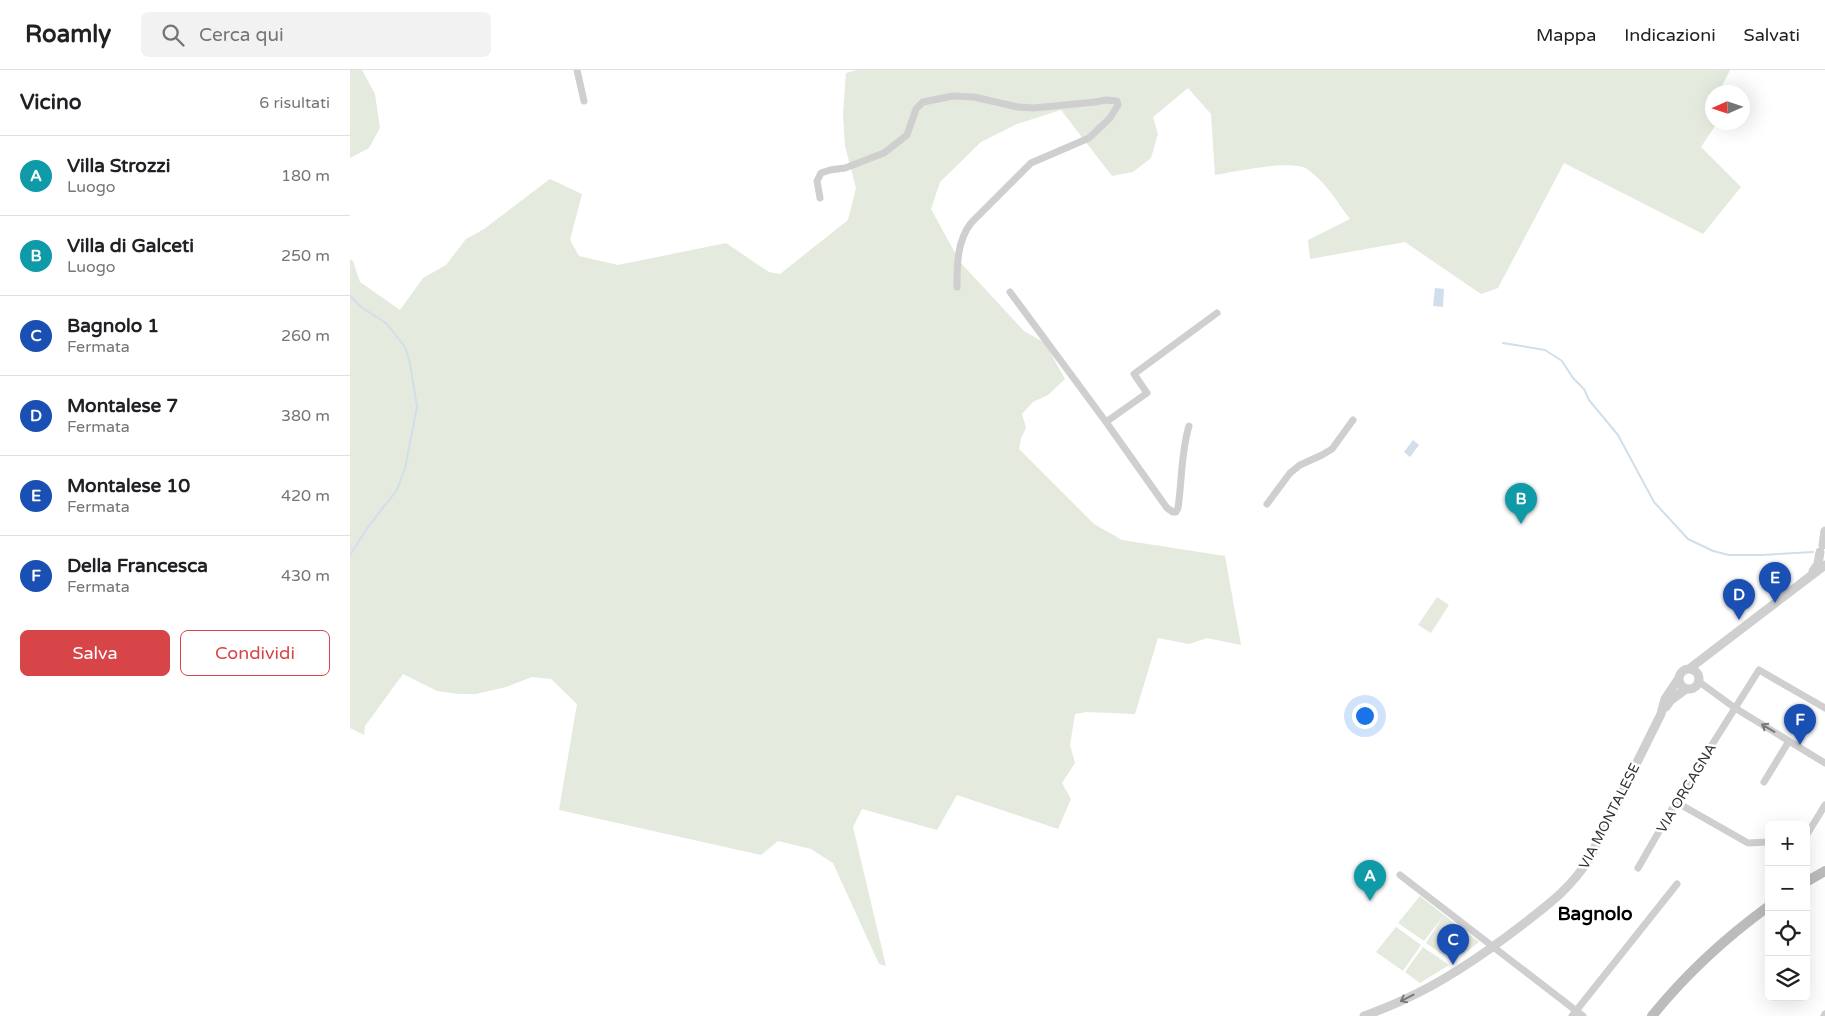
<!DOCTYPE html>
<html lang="it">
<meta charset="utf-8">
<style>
:root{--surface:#fff;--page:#f2f2f2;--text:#202124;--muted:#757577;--line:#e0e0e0;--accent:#d74549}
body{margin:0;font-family:"Varela Round",sans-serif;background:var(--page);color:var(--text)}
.controls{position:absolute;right:15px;bottom:15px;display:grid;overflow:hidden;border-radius:8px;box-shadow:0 5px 20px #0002}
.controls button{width:45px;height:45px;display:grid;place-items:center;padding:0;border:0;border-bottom:1px solid var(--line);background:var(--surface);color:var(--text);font:25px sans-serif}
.compass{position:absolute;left:1355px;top:15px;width:45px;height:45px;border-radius:50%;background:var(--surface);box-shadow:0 5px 20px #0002;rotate:267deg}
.you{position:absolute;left:1014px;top:645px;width:18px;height:18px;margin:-12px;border:4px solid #fff;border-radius:50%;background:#1a73e8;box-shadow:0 0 0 8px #1a73e833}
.badge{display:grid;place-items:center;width:32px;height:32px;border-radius:50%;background:var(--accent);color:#fff;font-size:16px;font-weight:700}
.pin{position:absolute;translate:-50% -41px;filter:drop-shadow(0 1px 2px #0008)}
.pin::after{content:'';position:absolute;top:26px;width:18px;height:15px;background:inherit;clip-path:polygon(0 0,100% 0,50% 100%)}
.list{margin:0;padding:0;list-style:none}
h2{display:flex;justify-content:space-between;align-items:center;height:65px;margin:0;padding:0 20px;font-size:21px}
h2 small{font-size:16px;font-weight:400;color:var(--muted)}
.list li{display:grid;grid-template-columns:32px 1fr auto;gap:15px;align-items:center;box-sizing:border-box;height:80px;padding:0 20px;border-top:1px solid var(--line)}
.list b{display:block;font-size:19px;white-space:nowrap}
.list p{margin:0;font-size:16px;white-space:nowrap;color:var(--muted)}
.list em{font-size:16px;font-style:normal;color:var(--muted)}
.actions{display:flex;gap:10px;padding:15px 20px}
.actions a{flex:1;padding:11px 0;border:1px solid var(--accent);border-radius:8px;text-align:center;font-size:18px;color:var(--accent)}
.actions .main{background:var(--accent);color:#fff}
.icon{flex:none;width:28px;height:28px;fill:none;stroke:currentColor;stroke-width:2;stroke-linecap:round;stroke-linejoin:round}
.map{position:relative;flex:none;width:1475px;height:946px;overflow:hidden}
header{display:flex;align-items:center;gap:30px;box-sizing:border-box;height:70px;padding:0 25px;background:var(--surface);border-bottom:1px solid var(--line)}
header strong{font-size:24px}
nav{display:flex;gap:28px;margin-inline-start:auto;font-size:18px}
.search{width:350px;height:45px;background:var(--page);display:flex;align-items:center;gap:12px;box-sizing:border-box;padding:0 18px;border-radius:8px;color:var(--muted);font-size:19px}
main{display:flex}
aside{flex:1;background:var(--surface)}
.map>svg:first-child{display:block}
</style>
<header>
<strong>Roamly</strong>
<div class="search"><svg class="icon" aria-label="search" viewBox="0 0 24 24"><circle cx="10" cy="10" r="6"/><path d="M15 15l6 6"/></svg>Cerca qui</div>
<nav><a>Mappa</a><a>Indicazioni</a><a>Salvati</a></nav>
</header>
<main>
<aside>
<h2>Vicino<small>6 risultati</small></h2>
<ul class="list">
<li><span class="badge" style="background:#0f9aa8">A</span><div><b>Villa Strozzi</b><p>Luogo</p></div><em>180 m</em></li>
<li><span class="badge" style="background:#0f9aa8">B</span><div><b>Villa di Galceti</b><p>Luogo</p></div><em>250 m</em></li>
<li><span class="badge" style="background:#1a4fb4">C</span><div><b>Bagnolo 1</b><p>Fermata</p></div><em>260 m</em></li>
<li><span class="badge" style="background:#1a4fb4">D</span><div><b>Montalese 7</b><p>Fermata</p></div><em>380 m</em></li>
<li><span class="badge" style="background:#1a4fb4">E</span><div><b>Montalese 10</b><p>Fermata</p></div><em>420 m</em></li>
<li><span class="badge" style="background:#1a4fb4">F</span><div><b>Della Francesca</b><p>Fermata</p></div><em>430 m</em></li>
</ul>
<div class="actions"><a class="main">Salva</a><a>Condividi</a></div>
</aside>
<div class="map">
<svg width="1475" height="946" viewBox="0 0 1475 946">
<rect width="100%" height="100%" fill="#fff"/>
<path fill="#e4eade" d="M0,0H12L25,24L30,58L19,78L0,88Z
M507,0H1380L1369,22H1362V52L1367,53L1351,77L1391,117L1353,164L1214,93L1148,218L1131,224L1055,172L960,189L958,170L1000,149C987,132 975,111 957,99C941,89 885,102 865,105L861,44L838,18L803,47L808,64L801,88L783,102L762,106L711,40L667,54L631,72L590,112L581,139L610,192L674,261L695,273L715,309L698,325L683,332L672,344L676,358L671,368L669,379L744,454L772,470L875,486L891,575L857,568L839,574L808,568L785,644L737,642L725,644L720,675L725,693L712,713L721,729L708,759L607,725L587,760L512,739L503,757L536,896L529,894L483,793L461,779L428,771L411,785L209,740L227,634L201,609L182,607L156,617L126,624H109L87,621L53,604L15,656L14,665L0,658V189L3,191L10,212L50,240L73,208L96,195L116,169L134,159L200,109L232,124L220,170L229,186L268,195L376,173L419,202L430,204L498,150L506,118L495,76L493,45L496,3Z
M1087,527L1099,535L1081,563L1068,555Z
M1070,826L1094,845L1074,871L1048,853Z
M1094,845L1129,872L1103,892L1076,873Z
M1046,857L1071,875L1053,901L1026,882Z
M1073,877L1099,895L1070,913L1055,902Z"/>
<path fill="#d0dfeb" d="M1085,218L1094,219L1093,237L1083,236Z
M1063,370L1069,375L1060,387L1054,382Z"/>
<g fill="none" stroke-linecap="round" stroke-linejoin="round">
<path stroke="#d0dfeb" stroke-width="2" d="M0,226L11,237L36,253L55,277L60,293L67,337L55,398L47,420L18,457L0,485
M1153,273L1195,280L1212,291L1223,308L1234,319L1239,330L1268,365L1304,432L1338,469L1363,481L1379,485H1411L1463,482"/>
<path stroke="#cfcfcf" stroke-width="7" d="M227,0L234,31
M470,128L467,111L471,103L480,100L495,98L534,83L557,65L566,39L573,32L603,26L624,27L668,37L684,38L745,32L756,30L767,31L768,35L760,48L739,68L681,93L621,153C607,171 607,195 607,217
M660,222L756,352
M839,356C831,382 832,411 828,438L826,442H823L817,438L756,352L797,323L784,304L867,243
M917,434L940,403L950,395L972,385L982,379L1003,350
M1348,611L1385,638L1475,693
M1414,712L1439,671
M1326,732L1398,773L1419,772
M1456,766L1475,735
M1288,798L1326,732L1409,600L1475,638
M1050,805L1233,946
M1222,946L1327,814
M1474,946L1475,944"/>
<path stroke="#cfcfcf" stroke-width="9" d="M1473,475L1475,461
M1463,501L1468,494L1470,482
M1339,599L1475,495
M1329 609a10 10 0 1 1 20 0a10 10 0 1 1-20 0Z
M1316,637L1321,630L1336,619
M1014,946C1027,941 1041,936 1053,930C1094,912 1137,882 1172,855C1199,834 1221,818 1239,789L1311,644L1315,629L1329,608"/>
<path stroke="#bcbcbc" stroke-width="10" d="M1456,812L1475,801
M1302,946C1336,904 1375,868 1419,836"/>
</g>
<defs><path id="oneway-shaft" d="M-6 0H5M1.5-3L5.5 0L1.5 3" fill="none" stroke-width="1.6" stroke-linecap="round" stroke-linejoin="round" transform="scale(1.25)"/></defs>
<g stroke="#797979">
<use href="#oneway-shaft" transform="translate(1418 658) rotate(-149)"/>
<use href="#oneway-shaft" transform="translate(1057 928) rotate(153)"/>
</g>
<g text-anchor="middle" stroke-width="5" stroke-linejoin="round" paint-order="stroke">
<g font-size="14" fill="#323232" stroke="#fff">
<text transform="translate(1336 718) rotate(-59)" y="5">VIA ORCAGNA</text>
<text transform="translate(1259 746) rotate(-63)" y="5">VIA MONTALESE</text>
</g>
<g font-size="19" font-weight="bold" fill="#000" stroke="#fff">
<text x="1245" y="850">Bagnolo</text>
</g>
</g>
</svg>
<div class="controls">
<button>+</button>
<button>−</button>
<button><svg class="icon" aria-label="locate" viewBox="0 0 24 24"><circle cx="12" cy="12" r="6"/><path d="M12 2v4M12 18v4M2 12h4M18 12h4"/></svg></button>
<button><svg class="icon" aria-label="layers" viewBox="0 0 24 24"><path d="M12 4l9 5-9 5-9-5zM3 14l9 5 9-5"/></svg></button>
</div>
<svg class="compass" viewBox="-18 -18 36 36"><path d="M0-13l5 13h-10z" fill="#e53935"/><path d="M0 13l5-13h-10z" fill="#757577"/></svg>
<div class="you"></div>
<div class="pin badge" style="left:1020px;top:831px;background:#0f9aa8">A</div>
<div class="pin badge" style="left:1171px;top:454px;background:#0f9aa8">B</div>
<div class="pin badge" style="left:1103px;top:895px;background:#1a4fb4">C</div>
<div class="pin badge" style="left:1389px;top:550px;background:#1a4fb4">D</div>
<div class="pin badge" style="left:1425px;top:533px;background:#1a4fb4">E</div>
<div class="pin badge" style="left:1450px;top:675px;background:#1a4fb4">F</div>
</div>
</main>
